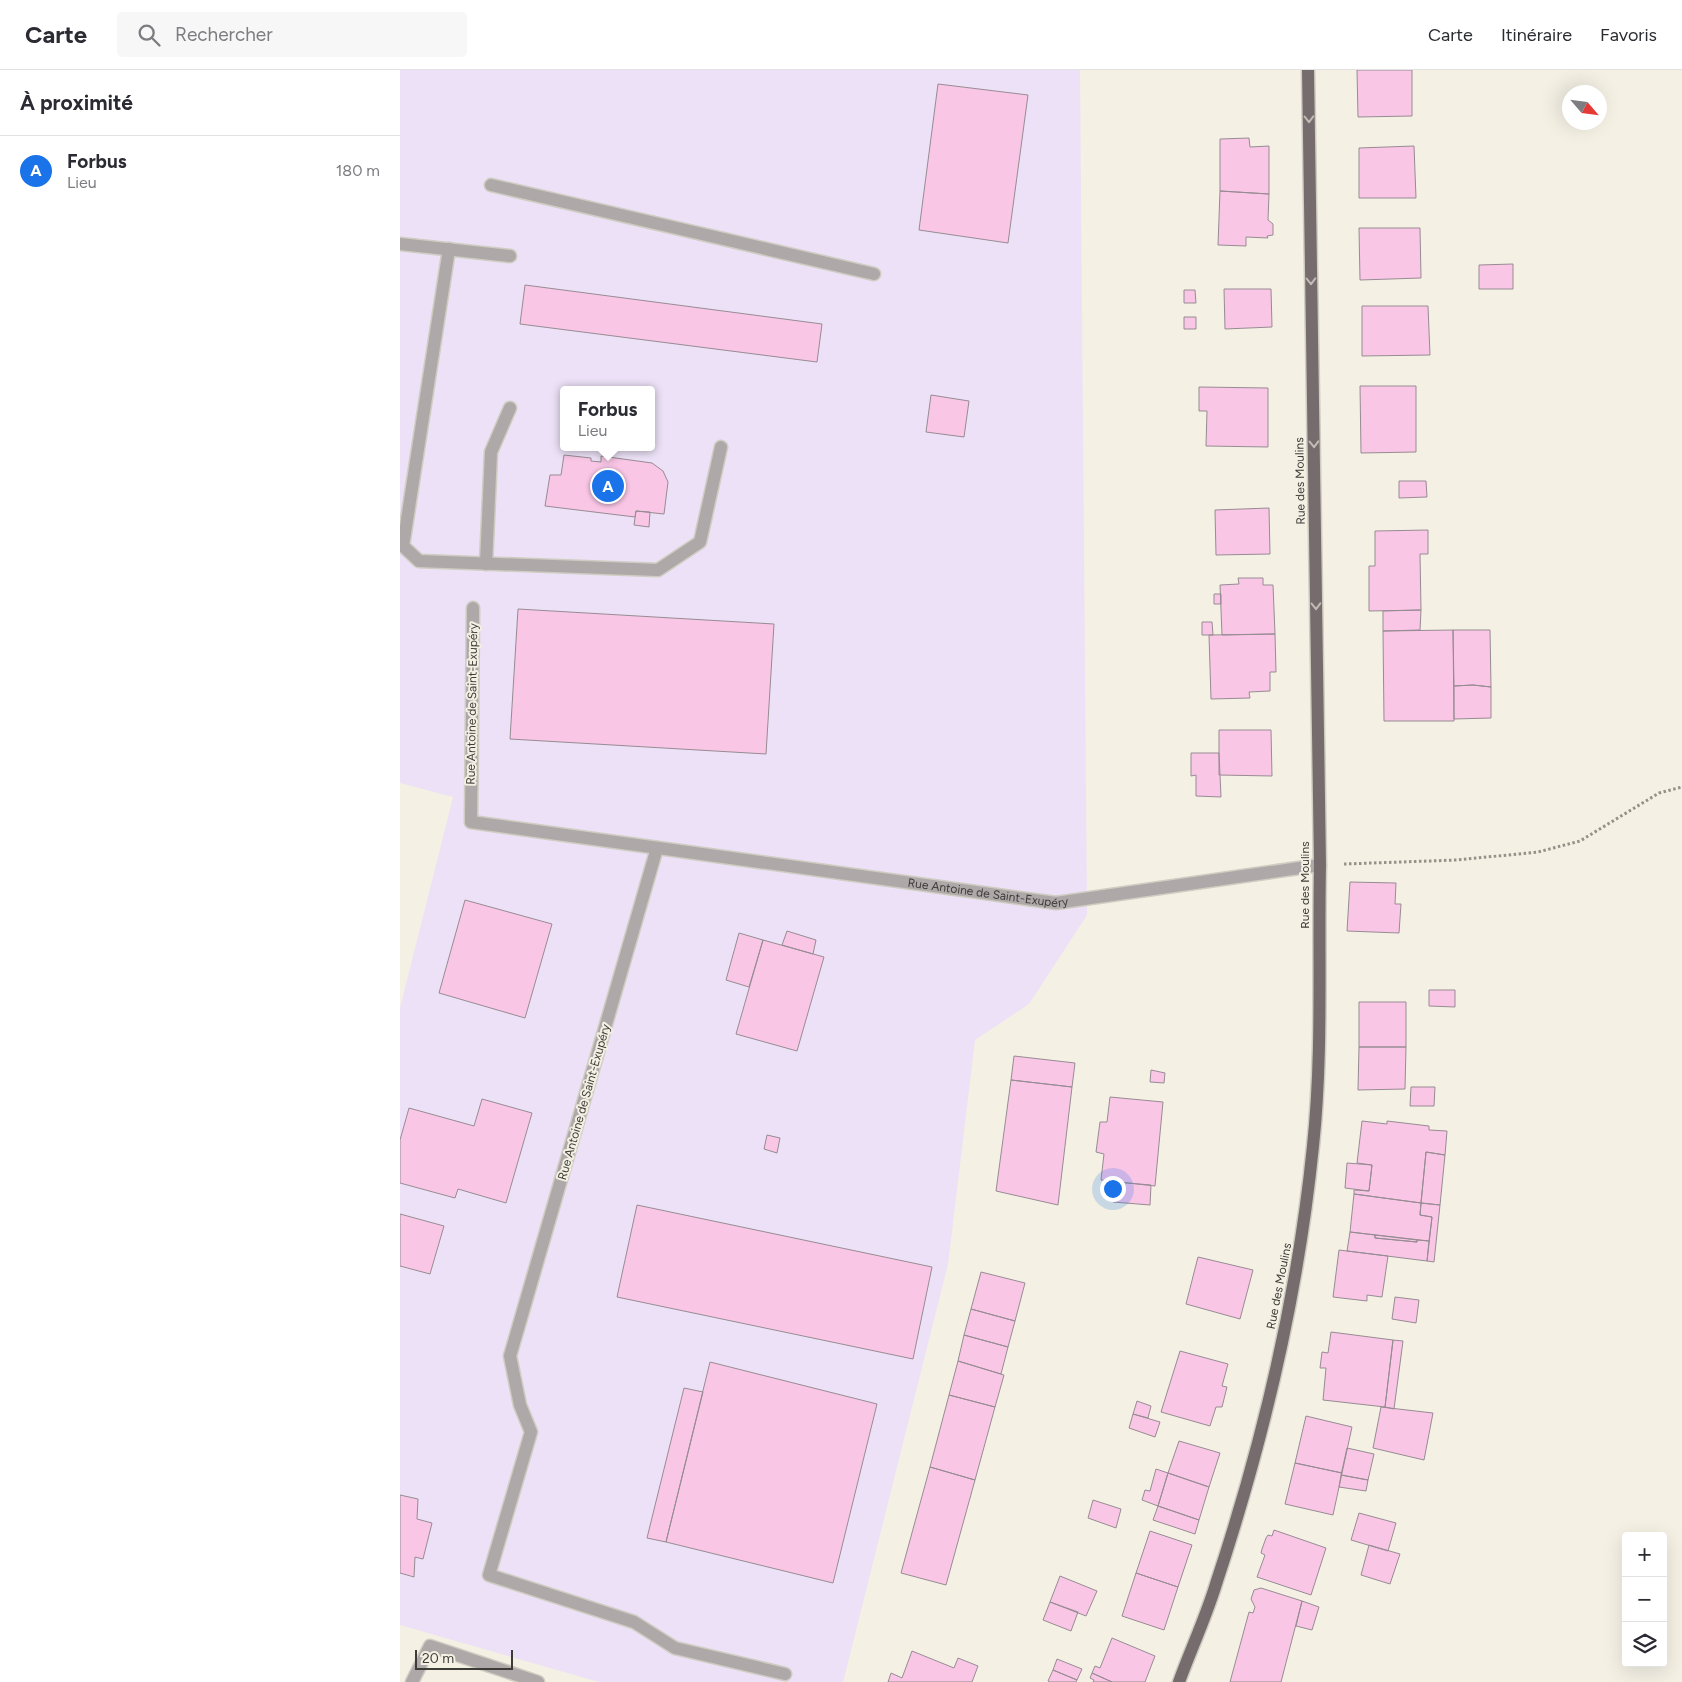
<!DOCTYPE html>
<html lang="fr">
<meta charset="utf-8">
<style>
:root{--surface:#fff;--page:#f7f7f7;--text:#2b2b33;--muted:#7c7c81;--line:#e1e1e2;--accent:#1a73e8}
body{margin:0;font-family:Figtree,sans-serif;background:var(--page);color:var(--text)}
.controls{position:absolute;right:15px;bottom:15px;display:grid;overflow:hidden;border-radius:5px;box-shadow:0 5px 20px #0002}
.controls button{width:45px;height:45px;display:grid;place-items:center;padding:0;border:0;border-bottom:1px solid var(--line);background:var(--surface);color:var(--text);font:25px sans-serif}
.compass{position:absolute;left:1162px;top:15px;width:45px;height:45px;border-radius:50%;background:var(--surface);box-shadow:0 5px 20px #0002;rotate:118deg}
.scale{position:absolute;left:15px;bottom:12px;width:98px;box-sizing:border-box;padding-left:5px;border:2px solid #3d3c37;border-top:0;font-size:14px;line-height:18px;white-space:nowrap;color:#3d3c37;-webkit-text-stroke:4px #f4f0e4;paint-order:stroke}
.you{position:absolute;left:712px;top:1118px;width:18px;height:18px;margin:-12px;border:4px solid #fff;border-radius:50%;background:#1a73e8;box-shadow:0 0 0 8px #1a73e833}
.badge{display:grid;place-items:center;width:32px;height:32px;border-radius:50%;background:var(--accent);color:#fff;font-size:16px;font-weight:700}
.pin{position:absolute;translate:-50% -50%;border:2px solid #fff;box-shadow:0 1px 5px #0006}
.popup{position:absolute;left:160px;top:316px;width:95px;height:65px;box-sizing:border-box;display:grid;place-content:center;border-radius:5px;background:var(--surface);filter:drop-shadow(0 1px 4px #0005);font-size:16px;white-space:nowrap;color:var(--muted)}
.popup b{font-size:19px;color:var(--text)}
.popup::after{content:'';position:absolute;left:50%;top:100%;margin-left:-10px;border:10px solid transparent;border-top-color:var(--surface)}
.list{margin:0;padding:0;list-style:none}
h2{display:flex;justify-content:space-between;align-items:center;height:65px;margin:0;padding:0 20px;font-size:21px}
h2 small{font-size:16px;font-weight:400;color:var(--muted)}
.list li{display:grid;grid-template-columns:32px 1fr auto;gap:15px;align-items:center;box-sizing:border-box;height:70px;padding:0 20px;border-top:1px solid var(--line)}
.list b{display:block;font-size:19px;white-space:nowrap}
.list p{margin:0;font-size:16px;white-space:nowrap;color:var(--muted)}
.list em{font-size:16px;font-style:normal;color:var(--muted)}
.icon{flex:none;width:28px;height:28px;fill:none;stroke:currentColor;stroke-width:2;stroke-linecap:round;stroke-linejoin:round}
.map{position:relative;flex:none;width:1282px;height:1612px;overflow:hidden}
header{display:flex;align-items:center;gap:30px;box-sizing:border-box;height:70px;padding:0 25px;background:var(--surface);border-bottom:1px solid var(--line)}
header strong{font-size:24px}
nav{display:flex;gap:28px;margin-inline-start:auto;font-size:18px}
.search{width:350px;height:45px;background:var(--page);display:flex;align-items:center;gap:12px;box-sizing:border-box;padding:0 18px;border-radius:5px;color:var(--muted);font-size:19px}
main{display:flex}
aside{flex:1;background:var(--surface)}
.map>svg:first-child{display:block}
</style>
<header>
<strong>Carte</strong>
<div class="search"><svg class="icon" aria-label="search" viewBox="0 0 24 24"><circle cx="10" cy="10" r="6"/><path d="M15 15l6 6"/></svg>Rechercher</div>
<nav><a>Carte</a><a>Itinéraire</a><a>Favoris</a></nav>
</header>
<main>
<aside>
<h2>À proximité<small></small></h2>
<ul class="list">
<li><span class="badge">A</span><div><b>Forbus</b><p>Lieu</p></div><em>180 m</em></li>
</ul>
</aside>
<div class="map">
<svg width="1282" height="1612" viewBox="0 0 1282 1612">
<rect width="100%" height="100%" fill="#f4f0e4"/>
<path fill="#ece1f6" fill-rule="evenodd" d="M0,0H680L687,845L629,934L575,970L548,1194L443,1612H199L0,1555V938L53,727L0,713ZM164,320H252V377H164Z"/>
<path fill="#f9c6e6" stroke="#978c93" d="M957,0H1012V46L958,47Z
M538,14L628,25L608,173L519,160Z
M849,68L850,77L869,76V124L820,121V69Z
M1014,76L1016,128H959V78Z
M820,121L869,124L868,150L873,154V165L867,166L868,168L846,167V176L818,175Z
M959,158H1020L1021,208L960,210Z
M1113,194V219H1079V195Z
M125,215L422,254L417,292L120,254Z
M824,219H871L872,257L825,259Z
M784,220H795L796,233H784Z
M962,236H1028L1030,285L962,286Z
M784,247H796V259H784Z
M960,316H1016V382L961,383Z
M799,317L868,318V377L806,376L807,341H799Z
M531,325L569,331L564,367L526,362Z
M164,385L191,388V391L201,392V386L252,393L263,401L268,412L264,444L236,441L235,447L145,436L150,405H161Z
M999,411H1026L1027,427L999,428Z
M869,438L870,484L816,485L815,440Z
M236,441L250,442L249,457L234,455Z
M1028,460V484H1020L1021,540L969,541V496H975V461Z
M838,508H863V515H873L875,564L822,565L820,515L839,514Z
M814,524H821V534H814Z
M118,539L374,554L366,684L110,669Z
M1021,540L1020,560L983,561V541Z
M802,552H812L813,565H802Z
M1053,560H1090L1091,617L1073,615L1054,616Z
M1053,560L1054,651H984L983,561Z
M875,564L876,602H870V621L849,622L850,628L811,629L809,565Z
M1073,615L1091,617V648L1054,649V616Z
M819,660H871L872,706L819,705Z
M791,683H819L821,727L796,726V705L791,706Z
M950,812L996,813L995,834H1001L999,863L947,861Z
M65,830L152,854L125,948L39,923Z
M387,861L416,870L413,884L382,875Z
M339,863L363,870L349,917L326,910Z
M363,870L424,887L397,981L336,964Z
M1029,920H1055V937L1029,936Z
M959,932H1006V977H959Z
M959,977H1006L1005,1019L958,1020Z
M614,986L675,993L672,1017L611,1010Z
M751,1000L765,1003L764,1013L750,1012Z
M611,1010L672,1017L658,1135L596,1121Z
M1011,1017H1035L1034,1036H1010Z
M710,1027L763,1032L755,1116L701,1110L704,1084L696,1082L700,1052H707Z
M82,1029L132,1043L106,1133L58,1119L55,1128L0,1113V1070L9,1038L74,1056Z
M962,1051L987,1054V1051L1029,1056V1060L1047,1061L1045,1085L1026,1082L1021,1133L954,1124V1120L969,1121L972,1095L957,1093Z
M367,1065L380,1068L377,1083L364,1079Z
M1026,1082L1045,1085L1040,1135L1021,1133Z
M947,1093L972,1095L969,1121L945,1118Z
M716,1112L751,1115L750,1135L713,1132Z
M954,1124L1021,1133L1020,1145L1032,1147L1029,1171L950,1162Z
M1021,1133L1040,1135L1034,1192L1027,1191L1032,1147L1020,1145Z
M237,1135L532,1197L513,1289L217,1227Z
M0,1144L44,1156L30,1204L0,1196Z
M950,1162L975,1165V1168L1017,1172V1170L1029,1171L1027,1191L947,1181Z
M975,1165L1017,1170V1172L975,1168Z
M939,1180L988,1186L982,1227L967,1225V1231L933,1227Z
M798,1187L853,1200L840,1249L786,1234Z
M581,1202L625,1213L615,1251L571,1239Z
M995,1227L1019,1230L1016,1253L992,1249Z
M571,1239L615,1251L608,1277L564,1265Z
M931,1262L993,1270L985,1337L923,1330L926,1298H920L922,1282L928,1283Z
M564,1265L608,1277L601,1304L558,1291Z
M993,1270L1003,1271L994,1339L985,1337Z
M780,1281L828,1294L822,1316L827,1317L822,1337H816L810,1356L761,1342Z
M558,1291L604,1305L595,1337L549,1325Z
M310,1292L477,1334L433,1513L266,1472Z
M284,1318L303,1322L266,1472L247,1468Z
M549,1325L595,1337L575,1410L530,1397Z
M737,1331L751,1336L748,1348L733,1344Z
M981,1337L1033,1343L1024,1390L973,1378Z
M733,1344L760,1352L755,1367L729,1358Z
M906,1346L952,1357L942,1403L895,1393Z
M779,1371L820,1383L809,1417L768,1403Z
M947,1378L974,1384L968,1410L941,1405Z
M895,1393L942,1403L933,1445L885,1434Z
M530,1397L575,1410L546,1515L501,1503Z
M756,1399L768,1403L758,1436L742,1430L745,1420L750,1421Z
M768,1403L809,1417L799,1450L758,1436Z
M941,1405L968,1410L966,1421L939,1417Z
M0,1425L18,1429L17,1449L32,1453L23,1489L15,1487L14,1507L0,1503Z
M693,1430L721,1439L716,1458L688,1448Z
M758,1436L799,1450L795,1464L753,1450Z
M959,1443L996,1453L988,1481L951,1470Z
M874,1460L926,1478L911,1525L857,1507L865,1485L861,1483L862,1479L866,1468L868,1465L872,1466Z
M750,1461L792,1475L778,1517L736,1503Z
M969,1475L1000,1484L990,1514L961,1505Z
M736,1503L778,1517L764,1560L722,1546Z
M660,1506L697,1521L686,1546L650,1532Z
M861,1518L902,1531L881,1612H830L849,1542L853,1543L855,1537L851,1529L854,1520Z
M902,1531L919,1537L912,1560L896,1556Z
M650,1532L678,1542L671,1561L643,1550Z
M712,1568L755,1586L745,1612H712L692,1603L695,1596L700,1598Z
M512,1581L554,1598L558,1588L578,1596L572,1612H488L491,1603L502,1608Z
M657,1589L682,1599L677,1610L653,1600Z
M653,1600L677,1610L676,1612H650L648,1611Z
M692,1603L712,1612H693L694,1610L690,1608Z"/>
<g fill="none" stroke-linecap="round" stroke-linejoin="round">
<defs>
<g id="minor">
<path d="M91,115L474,204"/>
<path d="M0,174L110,186"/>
<path d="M49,179L3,476L19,491L258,500L300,472L321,377"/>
<path d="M86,494L91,382L110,338"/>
<path id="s1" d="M73,538L71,752L656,833L920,795"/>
<path d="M257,778L110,1286L120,1335L131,1362L89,1505L234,1552L275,1578L385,1604"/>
<path d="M12,1612L30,1576L138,1612"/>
</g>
<path id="major" d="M779,1612C791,1579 806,1547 816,1514C863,1372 898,1225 913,1076C923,983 918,889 920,795L908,0"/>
</defs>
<use href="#minor" stroke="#cfccc1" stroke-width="15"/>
<use href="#major" stroke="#cfccc1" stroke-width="15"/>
<path stroke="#939188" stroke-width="3" stroke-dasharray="2.5 2.5" stroke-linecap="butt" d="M944,794L1057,790L1138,782L1180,771L1259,723L1282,717"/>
<use href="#minor" stroke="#aea8a9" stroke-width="12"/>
<use href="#major" stroke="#766c6e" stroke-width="12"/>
</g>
<defs><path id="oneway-chevron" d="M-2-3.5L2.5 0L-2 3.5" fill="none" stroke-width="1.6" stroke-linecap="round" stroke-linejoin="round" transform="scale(1.25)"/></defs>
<g stroke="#c2bbb5">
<use href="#oneway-chevron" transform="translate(909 49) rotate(89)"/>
<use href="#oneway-chevron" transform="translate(911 211) rotate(89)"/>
<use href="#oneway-chevron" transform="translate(914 374) rotate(89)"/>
<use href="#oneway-chevron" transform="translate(916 536) rotate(89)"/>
</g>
<g text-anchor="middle" stroke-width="4" stroke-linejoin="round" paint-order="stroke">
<g font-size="12" fill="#3d3c37" stroke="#f4f0e4">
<text transform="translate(900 411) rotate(-91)" y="4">Rue des Moulins</text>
<text transform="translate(72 634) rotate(-89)" y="4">Rue Antoine de Saint-Exupéry</text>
<text transform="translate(905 815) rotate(-90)" y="4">Rue des Moulins</text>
<text dy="4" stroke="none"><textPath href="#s1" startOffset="736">Rue Antoine de Saint-Exupéry</textPath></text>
<text transform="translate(184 1032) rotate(-74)" y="4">Rue Antoine de Saint-Exupéry</text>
<text transform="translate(879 1216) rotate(-79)" y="4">Rue des Moulins</text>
</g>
</g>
</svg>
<div class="controls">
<button>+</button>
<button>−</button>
<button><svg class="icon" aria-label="layers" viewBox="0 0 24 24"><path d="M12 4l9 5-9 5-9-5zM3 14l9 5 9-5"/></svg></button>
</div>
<svg class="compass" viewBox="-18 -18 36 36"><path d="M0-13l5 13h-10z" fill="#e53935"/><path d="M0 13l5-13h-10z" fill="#7c7c81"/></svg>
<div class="scale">20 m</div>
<div class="you"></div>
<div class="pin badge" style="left:208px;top:416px">A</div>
<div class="popup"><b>Forbus</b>Lieu</div>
</div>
</main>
